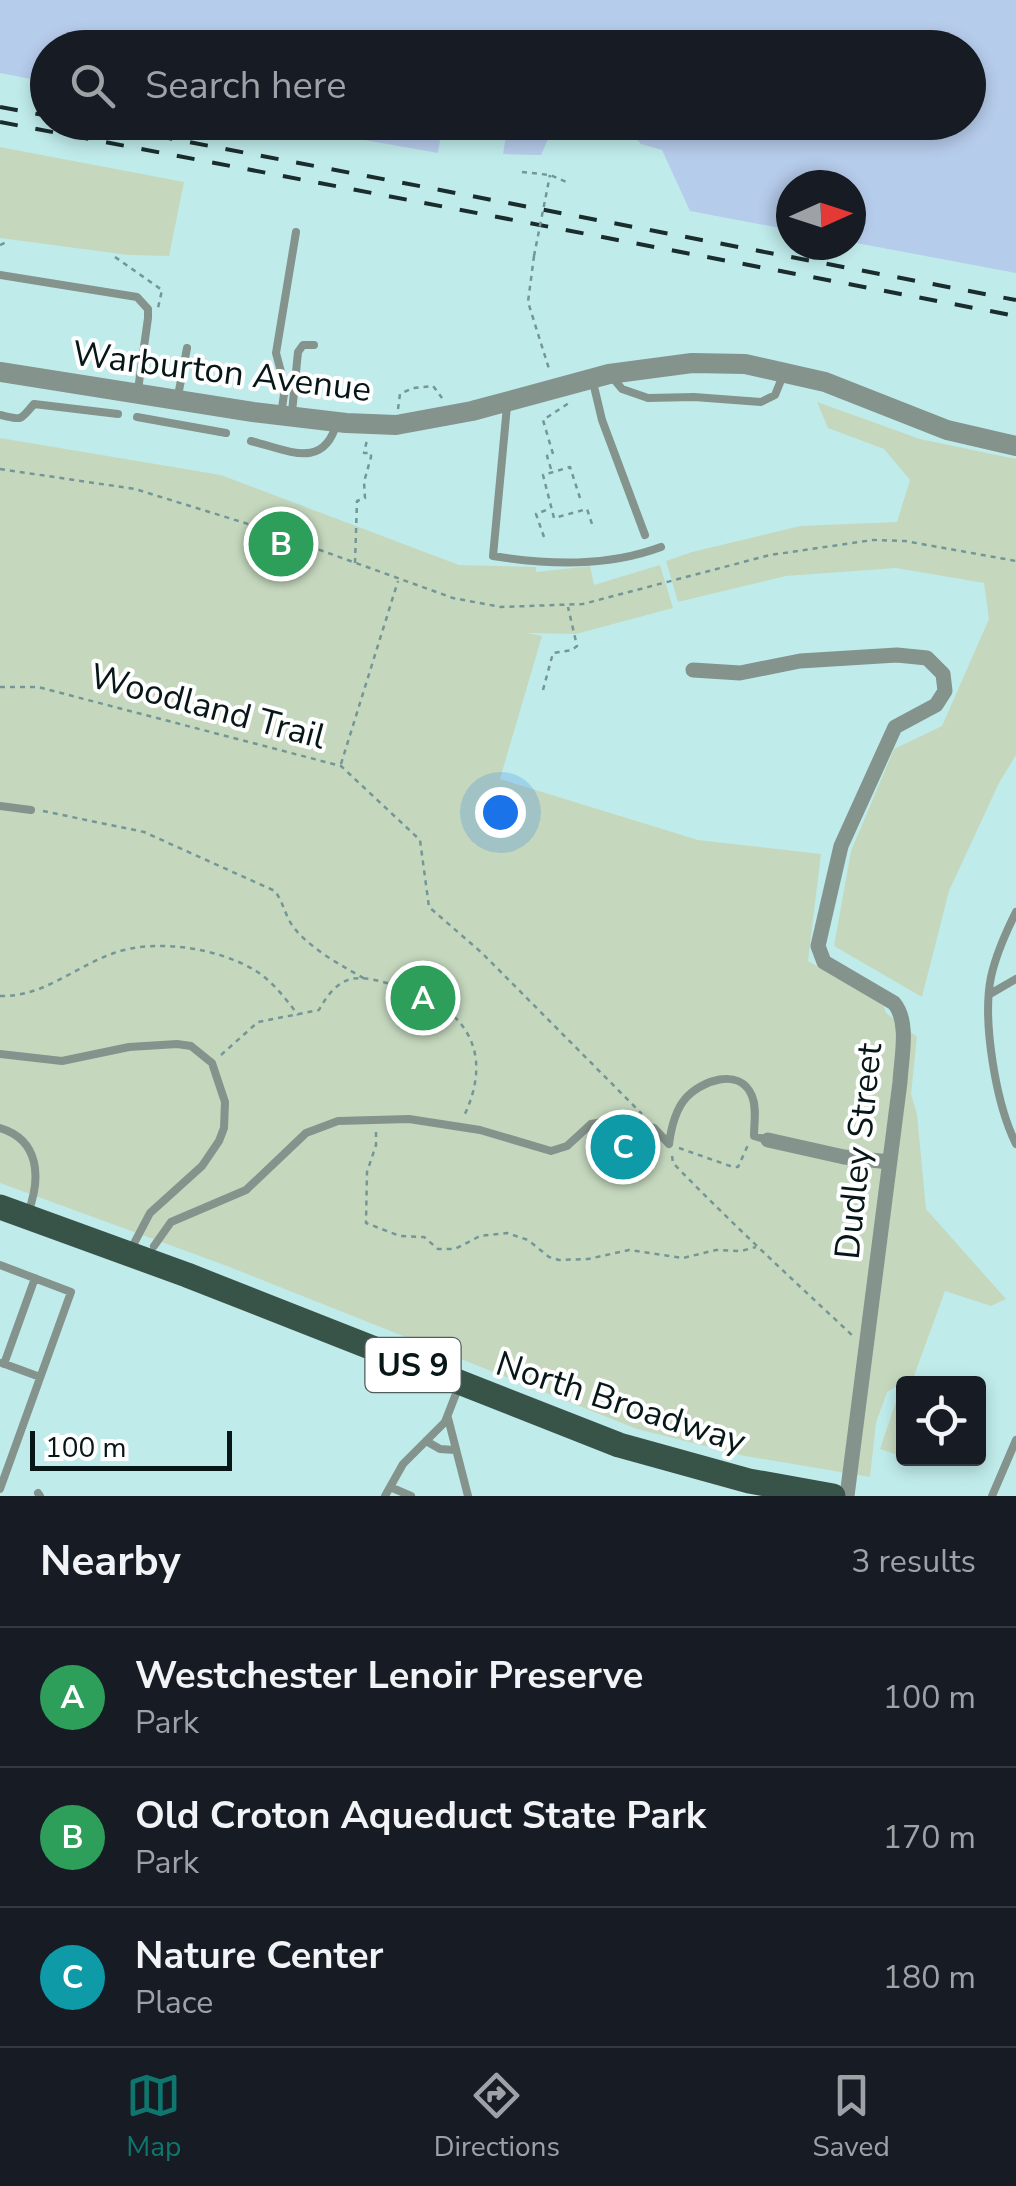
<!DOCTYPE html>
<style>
:root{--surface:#171b24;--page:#242831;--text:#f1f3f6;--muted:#9ea1a6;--line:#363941;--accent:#0f766e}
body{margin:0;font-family:"Nunito Sans",sans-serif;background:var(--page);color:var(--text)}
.controls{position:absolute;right:30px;bottom:30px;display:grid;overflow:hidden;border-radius:10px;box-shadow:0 5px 15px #0003}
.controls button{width:90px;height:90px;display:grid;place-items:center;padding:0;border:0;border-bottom:2px solid var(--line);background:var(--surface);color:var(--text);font:50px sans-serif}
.compass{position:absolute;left:776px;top:170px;width:90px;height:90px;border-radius:50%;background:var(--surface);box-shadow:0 5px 15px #0003;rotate:87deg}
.scale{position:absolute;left:30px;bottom:25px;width:202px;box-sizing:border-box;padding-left:10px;border:5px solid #071717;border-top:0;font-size:28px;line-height:35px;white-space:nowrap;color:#071717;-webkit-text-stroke:8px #fff;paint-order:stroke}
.you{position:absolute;left:500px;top:812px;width:35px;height:35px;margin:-25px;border:8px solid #fff;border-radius:50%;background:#1a73e8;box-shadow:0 0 0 15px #1a73e833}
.badge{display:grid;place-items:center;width:65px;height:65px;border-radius:50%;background:var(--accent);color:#fff;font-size:32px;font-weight:700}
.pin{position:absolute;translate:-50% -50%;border:5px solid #fff;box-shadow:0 2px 10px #0006}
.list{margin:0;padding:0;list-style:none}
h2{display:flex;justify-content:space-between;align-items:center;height:130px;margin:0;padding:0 40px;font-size:42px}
h2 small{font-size:32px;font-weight:400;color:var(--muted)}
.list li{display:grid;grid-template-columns:65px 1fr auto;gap:30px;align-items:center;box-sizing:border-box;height:140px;padding:0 40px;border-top:2px solid var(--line)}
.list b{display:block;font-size:38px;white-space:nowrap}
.list p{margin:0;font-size:32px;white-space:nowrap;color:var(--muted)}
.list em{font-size:32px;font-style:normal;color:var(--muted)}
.icon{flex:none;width:55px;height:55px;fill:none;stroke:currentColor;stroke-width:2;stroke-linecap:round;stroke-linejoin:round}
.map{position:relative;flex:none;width:1016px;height:1496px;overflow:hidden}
.search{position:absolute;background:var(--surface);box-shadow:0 5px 15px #0003;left:30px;right:30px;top:30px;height:110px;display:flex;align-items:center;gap:25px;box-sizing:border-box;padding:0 35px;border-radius:55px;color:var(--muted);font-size:38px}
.sheet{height:550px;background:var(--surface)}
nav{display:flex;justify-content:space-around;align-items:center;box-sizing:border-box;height:140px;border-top:2px solid var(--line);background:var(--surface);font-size:28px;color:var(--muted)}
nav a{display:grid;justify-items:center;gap:5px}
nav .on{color:var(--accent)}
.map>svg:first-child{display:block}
</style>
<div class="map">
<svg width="1016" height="1496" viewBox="0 0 1016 1496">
<rect width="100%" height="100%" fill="#c0ebeb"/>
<path fill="#c5d8be" d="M0,147L184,182L169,256L128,255L0,238Z
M817,402L920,439L1016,459V755L999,783L949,891L922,997L834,946L851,851L894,749L942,726L989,619L984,583L896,568L786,576L678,602L666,561L692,552L800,526L897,522L910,480L884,449L828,428Z
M0,438L221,475L459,565L536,567V572L590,566L594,585L660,565L673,608L576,634L527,633L542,636L500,779L698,840L821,854L808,961L882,1001L886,1013L917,1037L911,1094L917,1114L926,1209L1006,1299L991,1306L945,1291L914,1376L887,1392L876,1423L870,1477L745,1456L637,1429L227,1266L0,1183Z
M901,1386L904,1387L903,1457L880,1449Z"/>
<path fill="#b6cceb" d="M0,0H1016V273L851,242V185H791V230L690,211L662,150L641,144L636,138L637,126L625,123L968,122V48H306L270,42L263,48H48L47,82L0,73Z
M268,123L443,122V123L438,153Z
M508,123V122L555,123L541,155L503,154Z"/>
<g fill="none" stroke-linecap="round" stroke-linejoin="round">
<path stroke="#759696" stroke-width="2.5" stroke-dasharray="5 5" stroke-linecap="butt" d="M522,172L550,175L569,183
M0,245L9,241
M534,256L528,302L550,372
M115,257L162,290L158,308
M398,409L400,394L413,388L433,386L442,398
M0,469L135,489L245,523L453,598L501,607L583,604L770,555L873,540L905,541L1016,561
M551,469L547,456L553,454L543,420L572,401
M580,498L570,467L543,475L554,518L587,509L592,524
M544,537L536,514L549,509
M355,563L357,501L365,498L364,482L371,457V453H364L367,440
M0,687H38L341,766L420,840L429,907L482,953L642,1114
M543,690L553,653L572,650L577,646L568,607
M341,764L398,581
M43,811L144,832L275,891C282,901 284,910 289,920C302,945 344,967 367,980
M0,996C44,997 74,967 114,953C156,938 219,948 256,971C273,982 286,999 298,1015
M221,1055L258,1022L319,1010C326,997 336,983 351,979C365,976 384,982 397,986C465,1006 496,1051 463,1118
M376,1132V1145L367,1172L366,1223L400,1236L424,1237L438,1249H455L480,1236L507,1233L528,1240L549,1257L559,1260L588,1259L629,1250L683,1258L716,1250L741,1251L756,1247
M679,1148L733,1167H738L748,1145
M672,1156L673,1163C731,1223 792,1279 853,1336"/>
<path stroke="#84938c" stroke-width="8" d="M0,275L137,297L148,309V318L138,390
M612,377L622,389L648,398L694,397L761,402L775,395L784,373
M592,378L602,420L645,535
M178,396L187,348
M507,406L493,556C550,565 607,567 661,547
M292,412L298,352L303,345H314
M0,415C24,420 19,421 34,404L118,414
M281,415L285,387L276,353L296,232
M137,417L226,433
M251,441C288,450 324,471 337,422
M0,806L31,810
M1016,912C1005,934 996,954 991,977C982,1021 996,1104 1016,1144
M990,994L1016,979
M0,1054L62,1061L129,1047L177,1044L191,1046L212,1063L225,1102L224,1128L219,1141L202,1166L150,1213L130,1251
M0,1128C40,1140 41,1178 28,1213
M669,1144C671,1129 675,1111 685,1099C700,1081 740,1066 752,1096C757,1108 754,1123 754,1136L768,1140
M154,1246L171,1222L246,1190L306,1133L338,1121L409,1119L480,1130L551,1151L567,1146L591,1124L614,1120L654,1128L669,1144
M0,1265L71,1292L0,1489
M2,1363L40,1377
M4,1364L35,1278
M448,1418L468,1496
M426,1441L440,1449L455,1450
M390,1487L411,1496
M38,1493L40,1496
M385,1496L403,1464L445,1422L459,1386
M992,1496L1016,1440"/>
<path stroke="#84938c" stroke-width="15" d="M693,670L740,673L800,661L897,655L927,658L943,674L945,691L936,705L895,727L841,846L818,946L824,962L894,1003C910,1022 901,1059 900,1082L847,1496
M768,1140L844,1157L889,1162"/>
<path stroke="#84938c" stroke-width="20" d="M0,372L253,412L346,423L396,425L472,411L609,374L692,363L745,364L825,382L947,430L1016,446"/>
<path stroke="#385348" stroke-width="25" d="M0,1207L187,1275L619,1445L749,1481L833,1496"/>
<path stroke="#1a2c2c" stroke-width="4" stroke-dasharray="18 18" stroke-linecap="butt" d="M0,107L48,116
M0,122L1016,316
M84,122L1016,300"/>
<path stroke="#759696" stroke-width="2.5" stroke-dasharray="5 5" stroke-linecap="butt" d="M534,256L550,175"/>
</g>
<g text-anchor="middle" stroke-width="8" stroke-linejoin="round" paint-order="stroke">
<rect fill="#fff" stroke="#515d5d" stroke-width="2.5" x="365.5" y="1338" width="95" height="54" rx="8"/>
<g font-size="32" font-weight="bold" fill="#071717">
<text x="413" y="1376">US 9</text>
</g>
<g font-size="35" fill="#071717" stroke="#fff">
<text transform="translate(222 371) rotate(7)" y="12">Warburton Avenue</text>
<text transform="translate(208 706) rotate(15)" y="12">Woodland Trail</text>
<text transform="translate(858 1151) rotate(-84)" y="12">Dudley Street</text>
<text transform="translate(621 1402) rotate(18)" y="12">North Broadway</text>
</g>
</g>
</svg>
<div class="controls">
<button><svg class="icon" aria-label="locate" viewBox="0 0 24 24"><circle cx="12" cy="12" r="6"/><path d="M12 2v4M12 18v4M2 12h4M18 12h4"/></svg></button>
</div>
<svg class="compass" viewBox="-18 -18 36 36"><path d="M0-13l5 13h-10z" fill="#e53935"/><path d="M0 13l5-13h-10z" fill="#9ea1a6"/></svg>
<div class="scale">100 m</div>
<div class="you"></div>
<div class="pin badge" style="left:423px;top:998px;background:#2e9e5b">A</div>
<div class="pin badge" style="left:281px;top:544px;background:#2e9e5b">B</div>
<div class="pin badge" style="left:623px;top:1147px;background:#0f9aa8">C</div>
<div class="search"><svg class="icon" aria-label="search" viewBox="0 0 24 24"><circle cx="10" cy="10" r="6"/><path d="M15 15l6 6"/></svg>Search here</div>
</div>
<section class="sheet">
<h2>Nearby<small>3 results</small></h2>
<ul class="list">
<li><span class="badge" style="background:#2e9e5b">A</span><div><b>Westchester Lenoir Preserve</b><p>Park</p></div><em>100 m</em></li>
<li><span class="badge" style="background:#2e9e5b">B</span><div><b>Old Croton Aqueduct State Park</b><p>Park</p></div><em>170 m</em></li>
<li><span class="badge" style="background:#0f9aa8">C</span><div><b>Nature Center</b><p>Place</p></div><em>180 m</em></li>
</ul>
</section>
<nav>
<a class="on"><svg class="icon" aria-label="map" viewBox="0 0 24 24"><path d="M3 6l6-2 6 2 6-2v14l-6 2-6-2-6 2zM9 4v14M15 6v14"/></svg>Map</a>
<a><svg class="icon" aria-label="directions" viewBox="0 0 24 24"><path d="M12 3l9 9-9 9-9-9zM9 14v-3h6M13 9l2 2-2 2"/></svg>Directions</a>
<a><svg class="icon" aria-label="saved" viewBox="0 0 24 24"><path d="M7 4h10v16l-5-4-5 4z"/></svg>Saved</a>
</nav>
